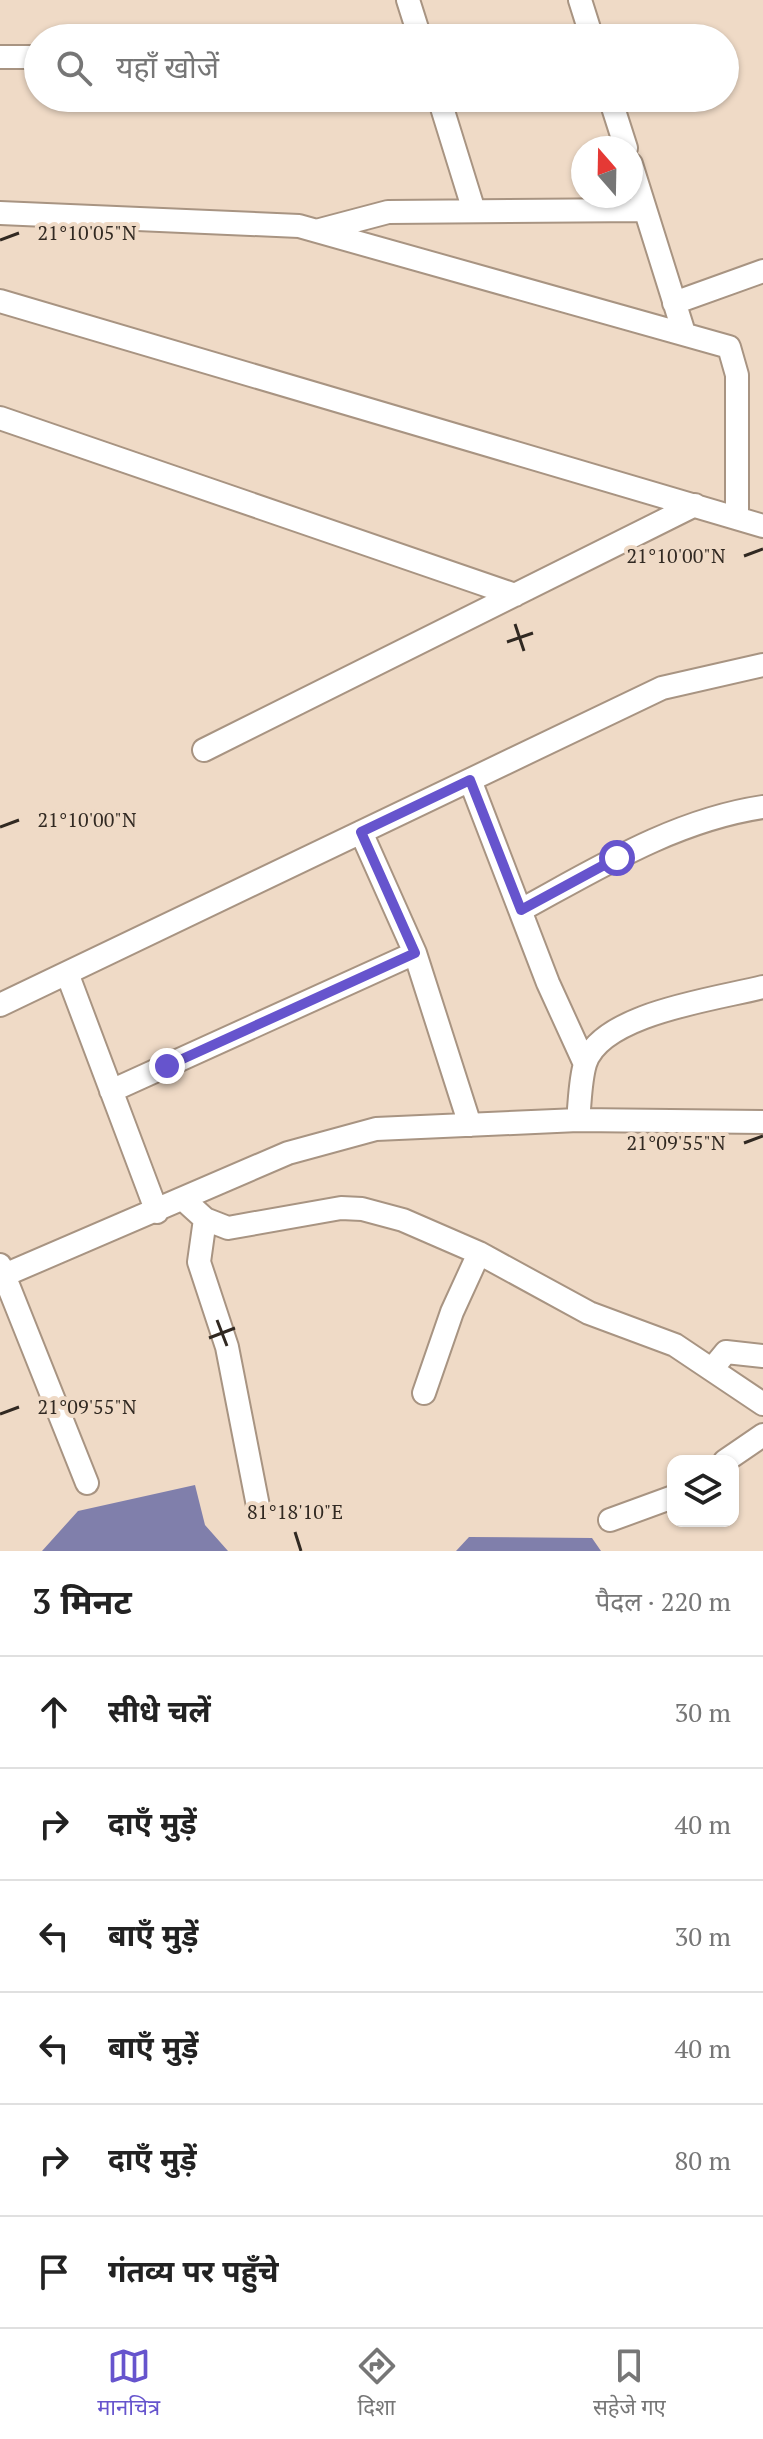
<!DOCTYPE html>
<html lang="hi">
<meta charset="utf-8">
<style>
:root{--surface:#fff;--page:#f6f6f6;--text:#222;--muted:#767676;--line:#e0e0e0;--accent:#6654cd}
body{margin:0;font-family:"PT Serif","Noto Sans Devanagari",serif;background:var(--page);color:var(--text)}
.controls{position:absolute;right:24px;bottom:24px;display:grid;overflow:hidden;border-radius:16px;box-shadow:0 2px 6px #0004}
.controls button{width:72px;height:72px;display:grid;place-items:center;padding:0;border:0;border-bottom:2px solid var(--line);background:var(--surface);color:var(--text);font:40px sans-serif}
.compass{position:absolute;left:571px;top:136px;width:72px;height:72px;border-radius:50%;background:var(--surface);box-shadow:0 2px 6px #0004;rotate:340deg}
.stop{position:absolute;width:24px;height:24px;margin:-18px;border:6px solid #6654cd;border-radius:50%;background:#fff}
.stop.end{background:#6654cd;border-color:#fff;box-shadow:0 2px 8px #0008}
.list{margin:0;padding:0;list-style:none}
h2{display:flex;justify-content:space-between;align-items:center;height:104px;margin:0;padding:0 32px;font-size:34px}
h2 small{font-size:26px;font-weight:400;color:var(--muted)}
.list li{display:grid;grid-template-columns:52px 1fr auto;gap:24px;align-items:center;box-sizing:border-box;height:112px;padding:0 32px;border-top:2px solid var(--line)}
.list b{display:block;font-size:30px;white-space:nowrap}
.list em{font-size:26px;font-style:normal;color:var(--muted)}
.icon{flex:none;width:44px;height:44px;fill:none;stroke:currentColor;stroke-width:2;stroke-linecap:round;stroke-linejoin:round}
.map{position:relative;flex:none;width:763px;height:1551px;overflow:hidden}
.search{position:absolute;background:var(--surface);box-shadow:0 2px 6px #0004;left:24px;right:24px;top:24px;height:88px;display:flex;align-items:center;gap:20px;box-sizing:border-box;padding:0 28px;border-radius:44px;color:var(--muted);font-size:30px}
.sheet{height:776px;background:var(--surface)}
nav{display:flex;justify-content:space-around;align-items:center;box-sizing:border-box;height:112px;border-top:2px solid var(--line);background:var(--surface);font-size:22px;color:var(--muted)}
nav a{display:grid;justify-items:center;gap:4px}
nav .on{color:var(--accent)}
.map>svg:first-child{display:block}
</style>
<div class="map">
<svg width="763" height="1551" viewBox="0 0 763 1551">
<rect width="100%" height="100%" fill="#efdac6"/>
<path fill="#807fab" d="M195,1485L205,1525L228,1551H42L78,1511Z
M469,1537L592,1538L601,1551H456Z"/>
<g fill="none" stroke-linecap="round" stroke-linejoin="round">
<defs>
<path id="street" d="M408,0L420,38
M580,0L592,38
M0,57H38
M439,98L474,211
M610,98L626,148
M631,164L684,333
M0,213L299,226L729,347L737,375V518
M320,230L388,212L645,210
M0,301L763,526
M674,303L763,271
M0,418L515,595
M204,750L695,505
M470,780L548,983L585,1064
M361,832L415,953L470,1125
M521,910C598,868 675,820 763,807
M67,973L157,1212
M0,1005L662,688L763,665
M111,1091L415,953
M578,1120C580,1102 580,1081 585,1064C601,1013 717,999 763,987
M184,1200L205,1219L228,1228L341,1208L362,1209L403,1220L479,1253L589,1313L675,1345L763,1404
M205,1219L199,1262L227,1347L258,1506
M0,1265L87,1483
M0,1277L288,1153L376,1129L578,1120L763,1122
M712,1369L726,1352L763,1356
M424,1393L452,1312L479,1253
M725,1461L763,1435
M610,1520L673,1497"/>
</defs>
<use href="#street" stroke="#a89482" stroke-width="26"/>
<use href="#street" stroke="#fff" stroke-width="22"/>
</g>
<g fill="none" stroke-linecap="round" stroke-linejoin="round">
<path stroke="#6654cd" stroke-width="10" d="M167,1066L415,953L361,832L470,780L521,910L617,858"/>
</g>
<path fill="none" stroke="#312922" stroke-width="3" d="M0,240L19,233M744,556L763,549M515,624L524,651M507,642L533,633M0,827L19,820M744,1143L763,1136M217,1320L227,1346M209,1338L235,1328M0,1414L19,1407M295,1532L301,1551"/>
<g font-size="20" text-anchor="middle" fill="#312922" stroke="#efdac6" stroke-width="8" stroke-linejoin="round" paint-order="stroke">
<text x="87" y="240">21°10'05"N</text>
<text x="676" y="563">21°10'00"N</text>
<text x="87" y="827">21°10'00"N</text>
<text x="676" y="1150">21°09'55"N</text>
<text x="87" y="1414">21°09'55"N</text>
<text x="295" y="1519">81°18'10"E</text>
</g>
</svg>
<div class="controls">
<button><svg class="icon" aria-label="layers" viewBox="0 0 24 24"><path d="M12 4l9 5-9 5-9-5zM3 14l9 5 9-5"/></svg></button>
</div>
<svg class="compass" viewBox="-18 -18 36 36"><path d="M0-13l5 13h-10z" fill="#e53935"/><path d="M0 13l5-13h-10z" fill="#767676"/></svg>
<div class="stop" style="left:617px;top:858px"></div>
<div class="stop end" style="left:167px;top:1066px"></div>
<div class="search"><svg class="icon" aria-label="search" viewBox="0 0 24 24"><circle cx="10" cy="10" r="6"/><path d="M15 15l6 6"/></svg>यहाँ खोजें</div>
</div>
<section class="sheet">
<h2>3 मिनट<small>पैदल · 220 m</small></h2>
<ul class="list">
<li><svg class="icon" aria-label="ahead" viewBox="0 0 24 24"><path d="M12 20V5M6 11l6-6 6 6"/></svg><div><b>सीधे चलें</b></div><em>30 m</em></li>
<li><svg class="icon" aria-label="right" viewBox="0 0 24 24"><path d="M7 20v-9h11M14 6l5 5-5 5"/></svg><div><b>दाएँ मुड़ें</b></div><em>40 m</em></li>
<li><svg class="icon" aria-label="left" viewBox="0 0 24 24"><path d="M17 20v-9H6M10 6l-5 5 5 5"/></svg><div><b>बाएँ मुड़ें</b></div><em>30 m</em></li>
<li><svg class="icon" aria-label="left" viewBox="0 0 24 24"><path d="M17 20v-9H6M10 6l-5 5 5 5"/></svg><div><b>बाएँ मुड़ें</b></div><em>40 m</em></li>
<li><svg class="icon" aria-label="right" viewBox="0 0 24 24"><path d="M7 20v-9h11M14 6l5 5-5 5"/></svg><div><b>दाएँ मुड़ें</b></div><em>80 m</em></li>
<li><svg class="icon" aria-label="arrive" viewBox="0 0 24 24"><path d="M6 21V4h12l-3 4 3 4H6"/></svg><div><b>गंतव्य पर पहुँचे</b></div></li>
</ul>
</section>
<nav>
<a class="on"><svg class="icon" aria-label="map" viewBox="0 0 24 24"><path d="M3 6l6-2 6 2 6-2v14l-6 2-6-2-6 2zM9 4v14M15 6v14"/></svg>मानचित्र</a>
<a><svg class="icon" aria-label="directions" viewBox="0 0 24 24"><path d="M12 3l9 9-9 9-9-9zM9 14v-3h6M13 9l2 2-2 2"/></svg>दिशा</a>
<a><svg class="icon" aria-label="saved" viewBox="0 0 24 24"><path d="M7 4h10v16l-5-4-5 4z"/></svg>सहेजे गए</a>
</nav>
